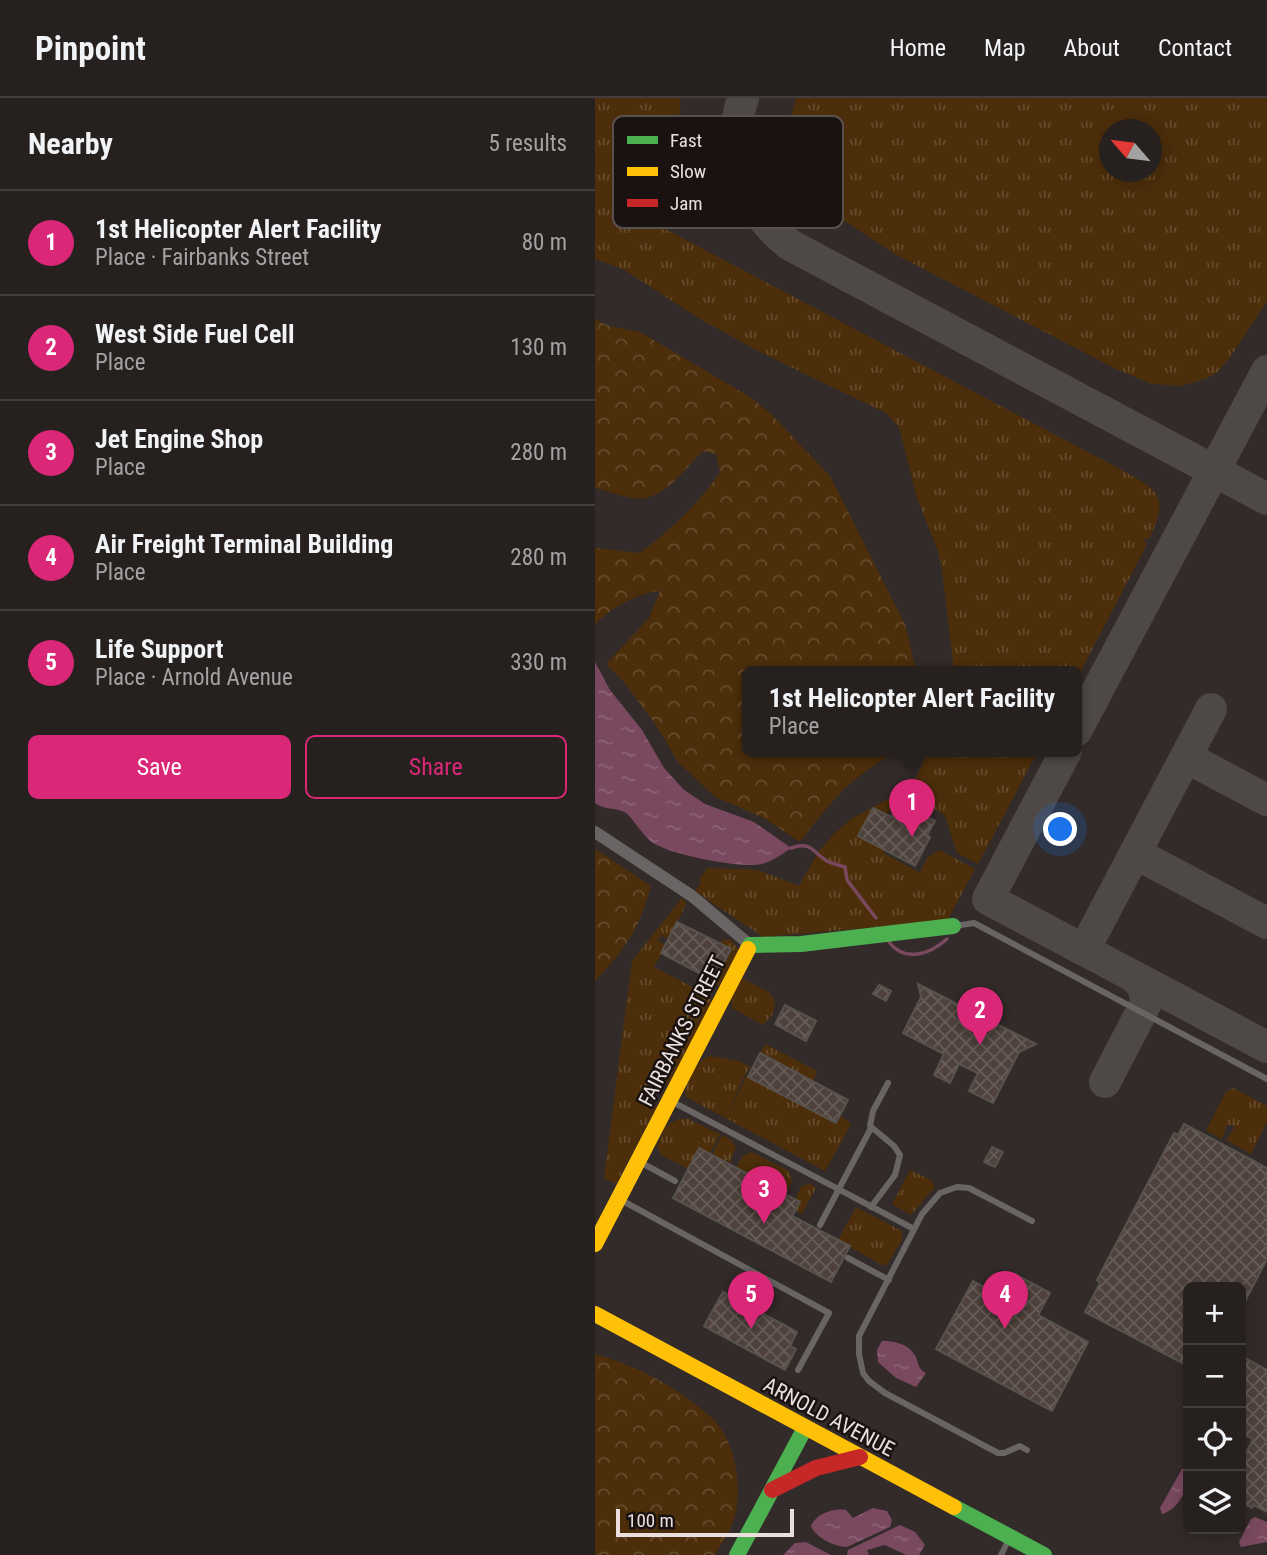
<!DOCTYPE html>
<meta charset="utf-8">
<style>
:root{--surface:#26201f;--page:#322d2c;--text:#f1f3f6;--muted:#a4a3a4;--line:#423e3d;--accent:#db2777}
body{margin:0;font-family:"Roboto Condensed",sans-serif;background:var(--page);color:var(--text)}
.controls{position:absolute;right:21px;bottom:21px;display:grid;overflow:hidden;border-radius:10px;box-shadow:0 4px 18px #0003}
.controls button{width:63px;height:63px;display:grid;place-items:center;padding:0;border:0;border-bottom:2px solid var(--line);background:var(--surface);color:var(--text);font:35px sans-serif}
.compass{position:absolute;left:504px;top:21px;width:63px;height:63px;border-radius:50%;background:var(--surface);box-shadow:0 4px 18px #0003;rotate:298deg}
.scale{position:absolute;left:21px;bottom:18px;width:178px;box-sizing:border-box;padding-left:7px;border:4px solid #eadfdd;border-top:0;font-size:19px;line-height:24px;white-space:nowrap;color:#eadfdd;-webkit-text-stroke:5px #1a1211;paint-order:stroke}
.you{position:absolute;left:466px;top:732px;width:24px;height:24px;margin:-18px;border:5px solid #fff;border-radius:50%;background:#1a73e8;box-shadow:0 0 0 10px #1a73e833}
.badge{display:grid;place-items:center;width:46px;height:46px;border-radius:50%;background:var(--accent);color:#fff;font-size:23px;font-weight:700}
.pin{position:absolute;translate:-50% -58px;filter:drop-shadow(0 2px 4px #0008)}
.pin::after{content:'';position:absolute;top:37px;width:24px;height:21px;background:inherit;clip-path:polygon(0 0,100% 0,50% 100%)}
.popup{position:absolute;left:147px;top:568px;width:340px;height:91px;box-sizing:border-box;display:grid;place-content:center;border-radius:10px;background:var(--surface);filter:drop-shadow(0 2px 5px #0005);font-size:23px;white-space:nowrap;color:var(--muted)}
.popup b{font-size:26px;color:var(--text)}
.popup::after{content:'';position:absolute;left:50%;top:100%;margin-left:-14px;border:14px solid transparent;border-top-color:var(--surface)}
.list{margin:0;padding:0;list-style:none}
h2{display:flex;justify-content:space-between;align-items:center;height:91px;margin:0;padding:0 28px;font-size:30px}
h2 small{font-size:23px;font-weight:400;color:var(--muted)}
.list li{display:grid;grid-template-columns:46px 1fr auto;gap:21px;align-items:center;box-sizing:border-box;height:105px;padding:0 28px;border-top:2px solid var(--line)}
.list b{display:block;font-size:26px;white-space:nowrap}
.list p{margin:0;font-size:23px;white-space:nowrap;color:var(--muted)}
.list em{font-size:23px;font-style:normal;color:var(--muted)}
.actions{display:flex;gap:14px;padding:21px 28px}
.actions a{flex:1;padding:16px 0;border:2px solid var(--accent);border-radius:10px;text-align:center;font-size:24px;color:var(--accent)}
.actions .main{background:var(--accent);color:#fff}
.icon{flex:none;width:38px;height:38px;fill:none;stroke:currentColor;stroke-width:2;stroke-linecap:round;stroke-linejoin:round}
.map{position:relative;flex:none;width:672px;height:1457px;overflow:hidden}
header{display:flex;align-items:center;gap:42px;box-sizing:border-box;height:98px;padding:0 35px;background:var(--surface);border-bottom:2px solid var(--line)}
header strong{font-size:33px}
nav{display:flex;gap:38px;margin-inline-start:auto;font-size:24px}
main{display:flex}
aside{flex:1;background:var(--surface)}
.map>svg:first-child{display:block}
</style>
<header>
<strong>Pinpoint</strong>
<nav><a>Home</a><a>Map</a><a>About</a><a>Contact</a></nav>
</header>
<main>
<aside>
<h2>Nearby<small>5 results</small></h2>
<ul class="list">
<li><span class="badge">1</span><div><b>1st Helicopter Alert Facility</b><p>Place · Fairbanks Street</p></div><em>80 m</em></li>
<li><span class="badge">2</span><div><b>West Side Fuel Cell</b><p>Place</p></div><em>130 m</em></li>
<li><span class="badge">3</span><div><b>Jet Engine Shop</b><p>Place</p></div><em>280 m</em></li>
<li><span class="badge">4</span><div><b>Air Freight Terminal Building</b><p>Place</p></div><em>280 m</em></li>
<li><span class="badge">5</span><div><b>Life Support</b><p>Place · Arnold Avenue</p></div><em>330 m</em></li>
</ul>
<div class="actions"><a class="main">Save</a><a>Share</a></div>
</aside>
<div class="map">
<svg width="672" height="1457" viewBox="0 0 672 1457">
<defs>
<pattern id="grass-tufts" width="24" height="20" patternUnits="userSpaceOnUse" patternTransform="scale(1.75)"><rect width="24" height="20" fill="#4c2e0a"/><path d="M3 7l-1-3M5 7V3M7 7l1-3M15 17l-1-3M17 17v-4M19 17l1-3" fill="none" stroke="#664c2d"/></pattern>
<pattern id="forest-crowns" width="20" height="18" patternUnits="userSpaceOnUse" patternTransform="scale(1.75)"><rect width="20" height="18" fill="#4c2e0a"/><path d="M2 6a3 3 0 1 1 6 0M12 15a3 3 0 1 1 6 0" fill="none" stroke="#664c2d"/></pattern>
<pattern id="water-ripples" width="26" height="14" patternUnits="userSpaceOnUse" patternTransform="scale(1.75)"><rect width="26" height="14" fill="#7a4960"/><path d="M2 4q2-2 4 0t4 0M15 11q2-2 4 0t4 0" fill="none" stroke="#8d6376"/></pattern>
<pattern id="building-cross-hatch" width="8" height="8" patternUnits="userSpaceOnUse" patternTransform="scale(1.75)"><rect width="8" height="8" fill="#4f423c"/><path d="M0 0l8 8M0 8l8-8" fill="none" stroke="#685d58"/></pattern>
</defs>
<rect width="100%" height="100%" fill="#332b29"/>
<path fill="url(#grass-tufts)" fill-rule="evenodd" d="M0,0H85C89,39 53,79 38,114L525,371C564,393 575,397 554,441L551,440L549,443L552,445L548,454L482,580L481,573H359L347,471L343,453L322,400L304,329L291,315L169,256L105,221L28,171L0,161Z
M201,0H672V203L634,261L620,276L612,280L586,288L557,286L521,271L298,155L224,106L205,81L194,49V27ZM514,32H556V74H514Z
M334,653H443L383,766L362,755L350,717L310,695L306,696L292,717L278,710L289,752L288,755L325,775L332,760L344,752L380,771L352,823L168,839L100,793L106,785L104,782L112,770L163,772L204,788L224,753L239,736L256,721L317,688Z
M87,800L91,804V807L73,841L66,837L63,843L71,847L59,869L113,897L117,904L74,985L70,987L61,984L54,998L61,1010L21,1086L9,1080L37,863Z
M135,841L144,852L125,887H120L118,884L136,852L124,846L127,842Z
M147,880L174,894L180,903L178,916L168,927L137,910L136,900Z
M170,946L222,973L218,983L165,955Z
M115,958L144,963L155,969L147,982L132,1020L151,978L156,973L153,979L240,1025L245,1022V1017L256,1026L230,1073L91,999C89,985 102,961 115,958Z
M638,990L672,1008V1024L656,1056L631,1042L639,1030L638,1027H632L627,1041L611,1032L631,994Z
M84,1021H96L97,1023L125,1036L115,1055L96,1064L93,1071L66,1057L62,1048L71,1028Z
M127,1037L136,1042L141,1049L135,1065L117,1057Z
M157,1054L194,1073L197,1083L192,1094L180,1091L141,1070L148,1058Z
M315,1072L336,1082L340,1089L316,1117L297,1106Z
M215,1085L221,1090L207,1116L196,1110L206,1089Z
M261,1109L307,1133V1142L292,1167H287L243,1142Z"/>
<path fill="url(#forest-crowns)" d="M0,221L14,228L45,234L155,299L177,317L235,378L310,526L321,573H152V653H299C287,663 275,670 263,679C240,697 223,721 205,744L169,720L120,699L83,664L61,627L28,583L11,566L54,520L65,493C43,495 14,510 0,527V450L45,455C77,430 102,408 125,374L121,356L108,353C89,371 68,405 38,400C25,398 12,393 0,390Z
M0,751L56,788C43,833 32,849 0,883Z
M0,1256C39,1267 74,1285 105,1310C110,1315 117,1319 122,1325C141,1349 147,1389 140,1418C137,1431 127,1445 120,1457H0Z"/>
<path fill="url(#water-ripples)" d="M0,564L15,592L47,632L69,670L88,691L110,706L159,724L196,750C186,757 178,763 167,766C147,771 78,757 60,746C49,740 38,720 31,715C22,709 11,713 0,705Z
M287,1243C298,1243 312,1245 319,1256C325,1264 321,1270 331,1275L321,1289L301,1280L283,1264L282,1252Z
M591,1369C598,1385 584,1412 567,1416L565,1410L587,1371Z
M278,1410L292,1413L297,1422L295,1429L252,1449C240,1449 221,1440 216,1428C221,1416 238,1410 251,1412L258,1420Z
M660,1419L672,1424V1444L646,1449L644,1444L656,1421Z
M305,1427L320,1434L330,1447L324,1457H311L290,1447L272,1452L274,1457H252L253,1452Z
M211,1444L236,1457H188L200,1445Z"/>
<g fill="none" stroke-linecap="round" stroke-linejoin="round">
<path stroke="#7a4960" stroke-width="3.5" d="M196,750C217,743 217,754 232,763C238,766 244,767 250,769L252,782L281,820
M294,844C310,865 335,856 352,841"/>
<path stroke="#4e4846" stroke-width="32" d="M148,0C130,55 150,112 195,147L672,401
M481,633L672,273
M471,653L393,801L672,949
M591,659L672,702
M540,755L672,825
M489,852L616,611
M510,984L551,905L549,889L539,879"/>
</g>
<path fill="url(#building-cross-hatch)" stroke="#58524f" stroke-width="2" d="M278,710L296,719L299,713L312,719L316,711L340,723L332,737L335,739L320,768L263,738Z
M82,824L136,851L119,883L66,855Z
M323,886L441,946L424,954L398,1005L374,993L383,975L364,966L355,985L339,977L349,956L308,935L326,899Z
M284,887L296,893L291,903L278,896Z
M190,907L221,923L211,943L180,926Z
M165,955L253,1002L241,1025L153,979Z
M589,1026L672,1070V1161L646,1211V1189H593V1268L490,1214L505,1185L502,1182L579,1035L583,1037Z
M397,1049L408,1054L400,1069L389,1064Z
M104,1050L205,1104L197,1118L255,1148L236,1184L78,1100Z
M420,1176L455,1195L443,1217L493,1244L457,1313L341,1251L378,1183L408,1199Z
M128,1194L202,1234L195,1248L201,1251L190,1272L109,1228Z
M646,1258L672,1272V1414L658,1407L657,1410L646,1404V1365L658,1341L646,1335Z"/>
<g fill="none" stroke-linecap="round" stroke-linejoin="round">
<path stroke="#696564" stroke-width="6" d="M360,828L379,825L672,981
M76,1003L319,1131
M45,1064L80,1083
M26,1102L234,1215L203,1272
M276,1109L300,1077L305,1057L299,1048L275,1028L278,1013L293,985
M225,1127L276,1030
M253,1160L294,1182
M432,1352L425,1348L409,1355H403L290,1295L274,1283L268,1275L264,1256V1238L327,1116L345,1095L362,1089L374,1090L437,1123
M406,1457L414,1441"/>
<path stroke="#696564" stroke-width="12" d="M0,734L97,798L155,847"/>
<path stroke="#4caf50" stroke-width="16" d="M153,851L155,847L206,846L358,828
M359,1409L449,1457
M142,1457L210,1330"/>
<path stroke="#ffc107" stroke-width="16" d="M0,1146L153,851
M0,1216L359,1409"/>
<path stroke="#c62828" stroke-width="16" d="M177,1392L221,1370L265,1359"/>
</g>
<g text-anchor="middle" stroke-width="5" stroke-linejoin="round" paint-order="stroke">
<g font-size="21" fill="#eadfdd" stroke="#1a1211">
<text transform="translate(87 933) rotate(-63)" y="7">FAIRBANKS STREET</text>
<text transform="translate(234 1319) rotate(28)" y="7">ARNOLD AVENUE</text>
</g>
</g>
<rect x="18" y="18" width="230" height="112" rx="10" fill="#1a1211" stroke="#58504e" stroke-width="2"/>
<rect x="32" y="38" width="31" height="8" fill="#4caf50"/>
<rect x="32" y="69" width="31" height="9" fill="#ffc107"/>
<rect x="32" y="101" width="31" height="8" fill="#c62828"/>
<g font-size="19" fill="#eadfdd">
<text x="75" y="49">Fast</text>
<text x="75" y="80">Slow</text>
<text x="75" y="112">Jam</text>
</g>
</svg>
<div class="controls">
<button>+</button>
<button>−</button>
<button><svg class="icon" aria-label="locate" viewBox="0 0 24 24"><circle cx="12" cy="12" r="6"/><path d="M12 2v4M12 18v4M2 12h4M18 12h4"/></svg></button>
<button><svg class="icon" aria-label="layers" viewBox="0 0 24 24"><path d="M12 4l9 5-9 5-9-5zM3 14l9 5 9-5"/></svg></button>
</div>
<svg class="compass" viewBox="-18 -18 36 36"><path d="M0-13l5 13h-10z" fill="#e53935"/><path d="M0 13l5-13h-10z" fill="#a4a3a4"/></svg>
<div class="scale">100 m</div>
<div class="you"></div>
<div class="pin badge" style="left:317px;top:739px">1</div>
<div class="popup"><b>1st Helicopter Alert Facility</b>Place</div>
<div class="pin badge" style="left:385px;top:947px">2</div>
<div class="pin badge" style="left:169px;top:1126px">3</div>
<div class="pin badge" style="left:410px;top:1231px">4</div>
<div class="pin badge" style="left:156px;top:1231px">5</div>
</div>
</main>
